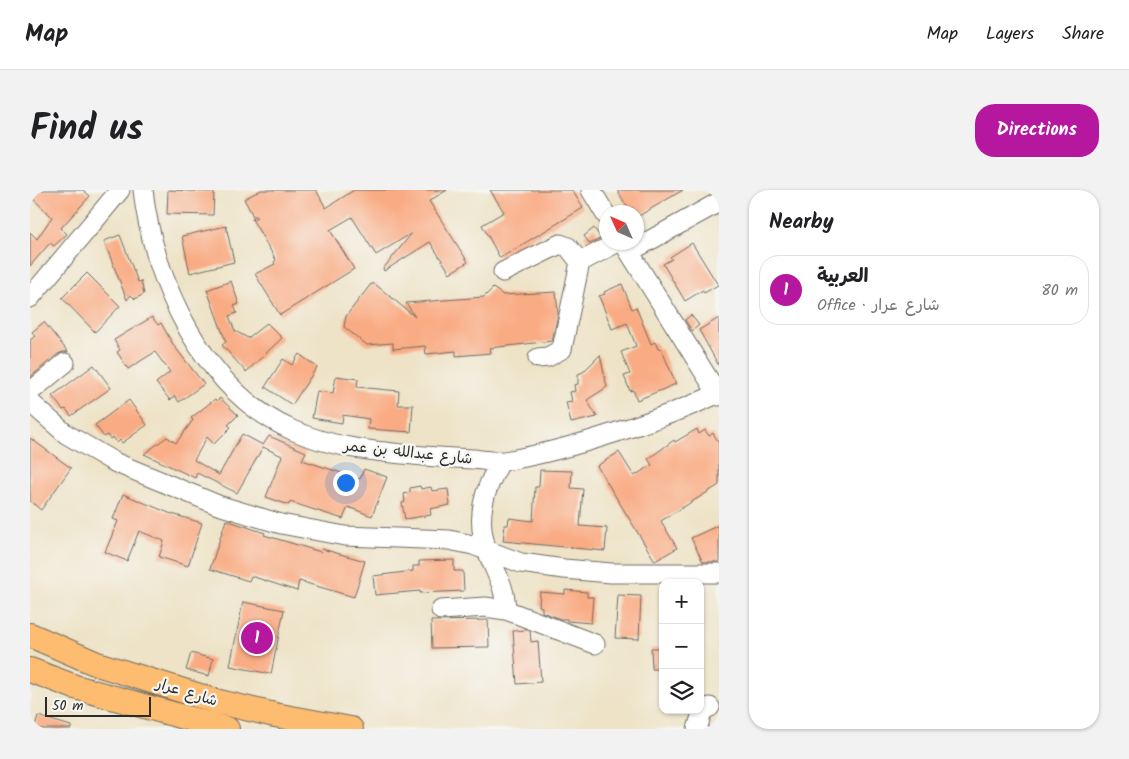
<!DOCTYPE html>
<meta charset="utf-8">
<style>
:root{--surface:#fff;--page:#f2f2f2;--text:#202124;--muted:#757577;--line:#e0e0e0;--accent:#b5179e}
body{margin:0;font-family:Kalam,"Playpen Sans Arabic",sans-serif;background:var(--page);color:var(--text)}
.controls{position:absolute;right:15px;bottom:15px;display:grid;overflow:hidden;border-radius:10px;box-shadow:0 1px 4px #0004}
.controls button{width:45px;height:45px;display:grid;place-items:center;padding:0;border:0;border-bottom:1px solid var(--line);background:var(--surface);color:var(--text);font:25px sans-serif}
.compass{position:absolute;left:569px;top:15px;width:45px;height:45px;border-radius:50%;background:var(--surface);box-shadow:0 1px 4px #0004;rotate:315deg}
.scale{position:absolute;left:15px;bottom:12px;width:106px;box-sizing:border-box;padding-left:5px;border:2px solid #2b2b2b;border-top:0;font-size:14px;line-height:18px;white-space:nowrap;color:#2b2b2b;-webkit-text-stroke:4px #f6f6f2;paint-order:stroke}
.you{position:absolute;left:315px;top:292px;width:18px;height:18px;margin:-12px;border:4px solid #fff;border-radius:50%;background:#1a73e8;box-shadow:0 0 0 8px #1a73e833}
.badge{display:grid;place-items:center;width:32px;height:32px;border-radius:50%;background:var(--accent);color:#fff;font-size:16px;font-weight:700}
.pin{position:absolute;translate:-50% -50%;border:2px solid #fff;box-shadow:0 1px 5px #0006}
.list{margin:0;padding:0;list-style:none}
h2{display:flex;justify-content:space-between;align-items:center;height:65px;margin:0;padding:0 20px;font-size:21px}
h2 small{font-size:16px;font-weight:400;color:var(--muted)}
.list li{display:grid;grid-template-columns:32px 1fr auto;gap:15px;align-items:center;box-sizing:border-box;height:70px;margin:0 10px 10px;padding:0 10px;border:1px solid var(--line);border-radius:20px}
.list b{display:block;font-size:19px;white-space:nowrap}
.list p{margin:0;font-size:16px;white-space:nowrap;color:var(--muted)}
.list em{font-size:16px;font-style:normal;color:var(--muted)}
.icon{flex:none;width:28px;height:28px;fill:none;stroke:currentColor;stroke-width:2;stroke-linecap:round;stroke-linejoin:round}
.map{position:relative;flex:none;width:689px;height:539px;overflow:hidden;border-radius:20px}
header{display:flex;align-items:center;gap:30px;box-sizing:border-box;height:70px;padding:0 25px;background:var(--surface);border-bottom:1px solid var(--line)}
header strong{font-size:24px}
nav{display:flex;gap:28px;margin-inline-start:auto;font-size:18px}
.intro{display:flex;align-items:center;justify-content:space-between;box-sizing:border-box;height:120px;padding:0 30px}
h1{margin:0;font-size:35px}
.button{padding:12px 22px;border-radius:20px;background:var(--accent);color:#fff;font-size:18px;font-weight:700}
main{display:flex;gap:30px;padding:0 30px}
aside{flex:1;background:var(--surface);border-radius:20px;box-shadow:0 1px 4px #0004}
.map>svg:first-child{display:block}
</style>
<header>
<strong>Map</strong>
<nav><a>Map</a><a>Layers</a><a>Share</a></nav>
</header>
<div class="intro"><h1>Find us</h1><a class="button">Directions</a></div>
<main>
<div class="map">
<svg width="689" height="539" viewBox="0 0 689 539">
<rect width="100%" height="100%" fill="#f6f6f2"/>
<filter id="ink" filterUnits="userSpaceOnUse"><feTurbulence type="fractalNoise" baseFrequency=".02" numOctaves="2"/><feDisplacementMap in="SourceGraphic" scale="10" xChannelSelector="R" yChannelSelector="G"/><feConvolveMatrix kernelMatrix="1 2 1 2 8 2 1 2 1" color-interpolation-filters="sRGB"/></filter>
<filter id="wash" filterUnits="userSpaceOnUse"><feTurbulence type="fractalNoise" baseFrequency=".0096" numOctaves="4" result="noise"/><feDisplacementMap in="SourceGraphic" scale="20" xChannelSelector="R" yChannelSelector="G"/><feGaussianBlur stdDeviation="1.12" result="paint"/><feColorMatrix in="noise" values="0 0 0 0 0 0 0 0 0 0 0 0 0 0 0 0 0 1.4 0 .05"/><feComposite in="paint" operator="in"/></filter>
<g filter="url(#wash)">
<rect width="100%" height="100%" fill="#eee3c7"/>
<g id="blocks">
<path fill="#f9ac84" d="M6,0H53L60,6L31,38L37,44L24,56L20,53L0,76V42L7,49L22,27L0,6Z
M138,0L184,2L183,25L137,24Z
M231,0H286L296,18L324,0H417L399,11L438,72L420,83L400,52L354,81L353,79L382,43L346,65L322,27L300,40L324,79L250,125L225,84L245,74L244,72L246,70L222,29L226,28V26H223L214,9Z
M460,0H542L553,18L470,68L452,35L474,22Z
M587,0H653L607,27L606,22H604L602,18L599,20Z
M196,36L204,72L160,83L152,46Z
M564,38L571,48L560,54L554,46Z
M90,45L108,92L111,91L114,104L105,109L101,105L97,110L74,51Z
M662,53L688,95L674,103L673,100L655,111L633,74L642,69L640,67Z
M57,83L90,116L65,142L32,108Z
M201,91L209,114L204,116L207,123L199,126L205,141L218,148L237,133L252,148L216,182L192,155L196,152L177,100Z
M341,94H345L385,127L376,113L454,107L463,98L473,105L526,102L528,124L522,151L460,158L461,163L426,166V161L396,164L395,156L363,159V153L337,155L314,137L316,126Z
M592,94L602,119L606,117L621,154L625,152L628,159L631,158L646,194L607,210L603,200L600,201L594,186L600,184L591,162L606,156L597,133L582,139L569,106L575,104L574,102Z
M661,125L669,135L662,141L655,130Z
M122,127L128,135L131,133L144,156L174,194L149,212L145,206L140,210L126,193L140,182L125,162L98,179L87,162L90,160L84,150Z
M689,128V176L669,140Z
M14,132L38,162H33L28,164L0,187V150L5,146L2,142Z
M269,164L287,177L262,215L235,197L253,169L262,175Z
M570,165L577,197L557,210L567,227L541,233L536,212L542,211L540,202L545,201L544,195L548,194V184L553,182Z
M64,175L81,198L41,226L36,219L33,220L22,206Z
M306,186L328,189L327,197L369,201L368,215H383L381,242L338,239L339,229L313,225L312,233L282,228L287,201L303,203Z
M190,208L208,225L198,235L201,237L184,254L177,247L164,270L189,285L212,244L233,255L239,246L276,262L272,270L330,289L334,279L357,287L342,326L318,317L313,329L260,312L259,315L236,307L252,266L233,257L207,303L167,283L165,288L114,264L137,247L146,253L163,230L161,228L185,209L187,211Z
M99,210L117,235L92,253L90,250L87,253L83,247L80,249L77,245L74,247L65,235Z
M667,239L669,244L675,240L679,246L683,243L689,253V295L631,331L647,358L625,371L567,276L589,262L604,286L622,275L618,269L644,250L645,252Z
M0,248L41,278L11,320L0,311Z
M510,280L542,281L541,298L553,299L550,336L577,338L575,361L473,351L475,335H478L479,328L503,331L505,297H509Z
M390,296L391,299L401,297L402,301L418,299L420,315L400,319L401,325L375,329L372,313L375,312L374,304L380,302V298Z
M93,304L139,323L172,333L158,376L129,367L134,351L109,341L97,371L75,362L88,331L83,329Z
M196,330L235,343L234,345L291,362L292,359L335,371L324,407L269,391L267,401L221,386L219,391L180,379Z
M689,335V372H673L661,348Z
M424,370V381H433L434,401L390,403V401L345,405L343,386L383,381V376H389V371Z
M535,400L557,402V407H563L561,433L537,431V429H531L512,422V417L509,416L510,402L535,404Z
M588,405L611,406L609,449L585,448Z
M213,412L254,420L241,484L200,476Z
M458,430L459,457L402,458L401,431Z
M497,440L500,441L501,452L508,451L511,492L487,494L483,441Z
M621,458H633V479H622Z
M161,463L183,469L179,486L156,480Z
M8,526L41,536V539H4Z"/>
</g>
</g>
<g filter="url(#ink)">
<use href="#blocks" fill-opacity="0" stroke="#6f6b62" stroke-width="1"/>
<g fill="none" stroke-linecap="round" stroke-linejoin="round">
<defs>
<path id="minor" d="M113,0C123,91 174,201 262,240C300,257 342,261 383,265C403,267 423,268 443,269C453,270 464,272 474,271C505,266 535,258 565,249C607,236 649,222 689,203
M561,0L576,25
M593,52L689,206
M599,62L689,12
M473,82L530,54L538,57L550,72L588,52
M0,108L90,0
M508,168L518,167L532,159L550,72
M0,202L35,173
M0,212L36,244L84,272L188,315L251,334L315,346L419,350L443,355L491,373L534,379L581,383H689
M471,271C454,299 445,328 457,360C465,383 475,394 476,420
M411,420L455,417L476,420L565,454
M667,539L673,520L680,517"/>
<path id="major" d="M0,445L67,474L189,512L245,525L321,539
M0,480L45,497L197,539"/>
</defs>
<use href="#minor" stroke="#6f6b62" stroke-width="21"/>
<use href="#major" stroke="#6f6b62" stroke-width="26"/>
<use href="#minor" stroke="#fff" stroke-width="19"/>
<use href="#major" stroke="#fdbc70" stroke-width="24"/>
</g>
</g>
<g text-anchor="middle" stroke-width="4.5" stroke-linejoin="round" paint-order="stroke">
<g font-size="15" fill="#2b2b2b" stroke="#f6f6f2">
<text transform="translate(378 262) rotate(6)" y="5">شارع عبدالله بن عمر</text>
<text transform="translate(157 502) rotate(17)" y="5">شارع عرار</text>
</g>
</g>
</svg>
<div class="controls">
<button>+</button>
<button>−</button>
<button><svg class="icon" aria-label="layers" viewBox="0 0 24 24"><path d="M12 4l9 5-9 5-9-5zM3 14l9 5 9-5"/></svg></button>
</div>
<svg class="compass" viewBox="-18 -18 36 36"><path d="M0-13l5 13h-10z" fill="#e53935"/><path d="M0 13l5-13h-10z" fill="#757577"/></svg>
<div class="scale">50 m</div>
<div class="you"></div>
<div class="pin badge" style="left:227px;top:448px">1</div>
</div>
<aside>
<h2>Nearby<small></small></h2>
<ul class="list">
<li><span class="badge">1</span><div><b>العربية</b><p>Office · شارع عرار</p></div><em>80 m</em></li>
</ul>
</aside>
</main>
